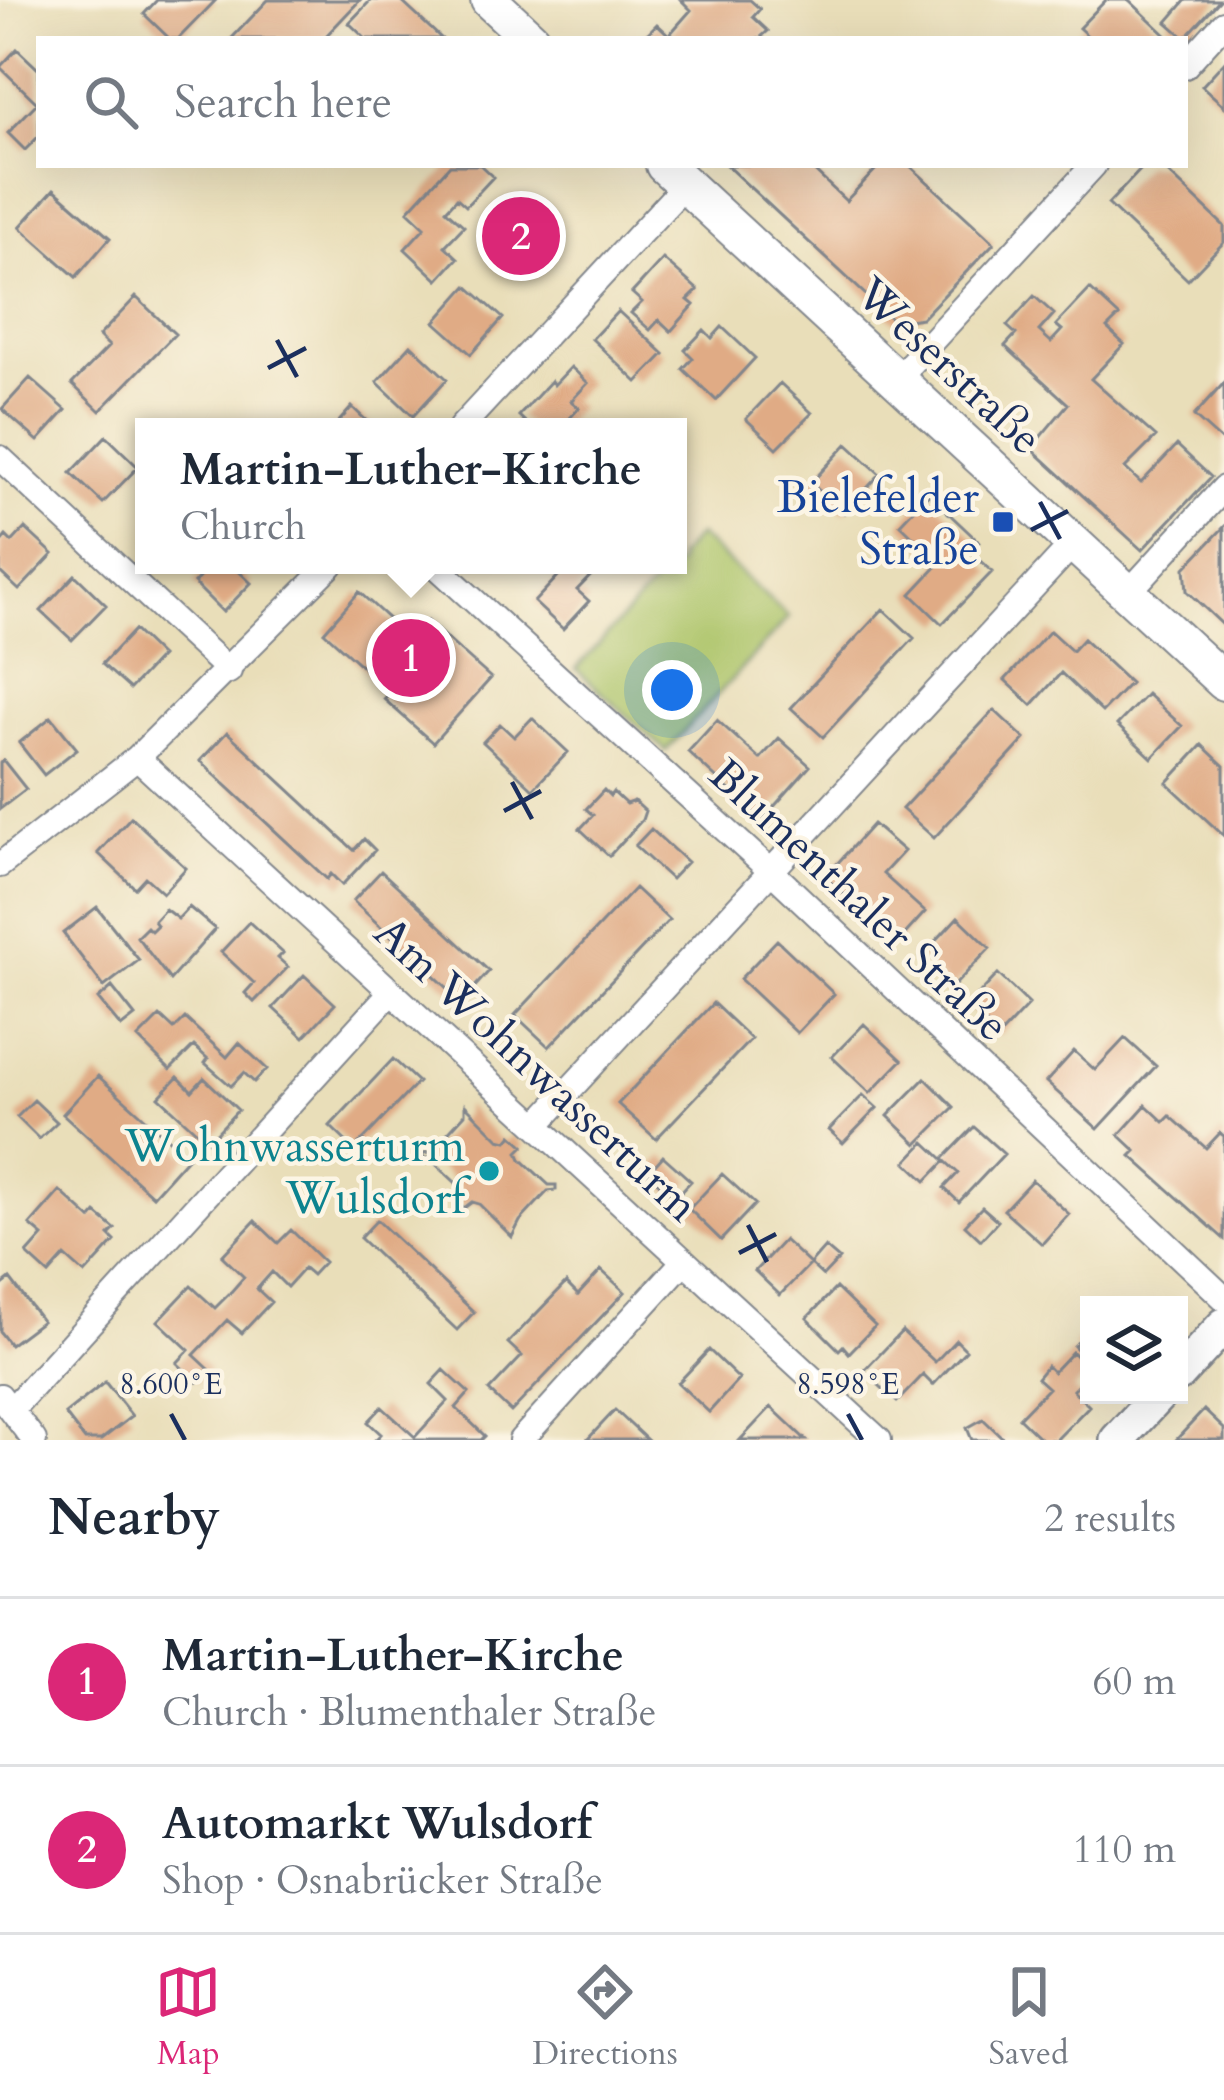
<!DOCTYPE html>
<meta charset="utf-8">
<style>
:root{--surface:#fff;--page:#f6f6f7;--text:#1f2937;--muted:#747a83;--line:#e0e1e3;--accent:#db2777}
body{margin:0;font-family:Cardo,serif;background:var(--page);color:var(--text)}
.controls{position:absolute;right:36px;bottom:36px;display:grid;overflow:hidden;border-radius:0px;box-shadow:0 12px 48px #0002}
.controls button{width:108px;height:108px;display:grid;place-items:center;padding:0;border:0;border-bottom:3px solid var(--line);background:var(--surface);color:var(--text);font:60px sans-serif}
.you{position:absolute;left:672px;top:690px;width:42px;height:42px;margin:-30px;border:9px solid #fff;border-radius:50%;background:#1a73e8;box-shadow:0 0 0 18px #1a73e833}
.badge{display:grid;place-items:center;width:78px;height:78px;border-radius:50%;background:var(--accent);color:#fff;font-size:39px;font-weight:700}
.pin{position:absolute;translate:-50% -50%;border:6px solid #fff;box-shadow:0 3px 12px #0006}
.popup{position:absolute;left:135px;top:418px;width:552px;height:156px;box-sizing:border-box;display:grid;place-content:center;border-radius:0px;background:var(--surface);filter:drop-shadow(0 3px 9px #0005);font-size:39px;white-space:nowrap;color:var(--muted)}
.popup b{font-size:45px;color:var(--text)}
.popup::after{content:'';position:absolute;left:50%;top:100%;margin-left:-24px;border:24px solid transparent;border-top-color:var(--surface)}
.list{margin:0;padding:0;list-style:none}
h2{display:flex;justify-content:space-between;align-items:center;height:156px;margin:0;padding:0 48px;font-size:51px}
h2 small{font-size:39px;font-weight:400;color:var(--muted)}
.list li{display:grid;grid-template-columns:78px 1fr auto;gap:36px;align-items:center;box-sizing:border-box;height:168px;padding:0 48px;border-top:3px solid var(--line)}
.list b{display:block;font-size:45px;white-space:nowrap}
.list p{margin:0;font-size:39px;white-space:nowrap;color:var(--muted)}
.list em{font-size:39px;font-style:normal;color:var(--muted)}
.icon{flex:none;width:66px;height:66px;fill:none;stroke:currentColor;stroke-width:2;stroke-linecap:round;stroke-linejoin:round}
.map{position:relative;flex:none;width:1224px;height:1440px;overflow:hidden}
.search{position:absolute;background:var(--surface);box-shadow:0 12px 48px #0002;left:36px;right:36px;top:36px;height:132px;display:flex;align-items:center;gap:30px;box-sizing:border-box;padding:0 42px;border-radius:0px;color:var(--muted);font-size:45px}
.sheet{height:492px;background:var(--surface)}
nav{display:flex;justify-content:space-around;align-items:center;box-sizing:border-box;height:168px;border-top:3px solid var(--line);background:var(--surface);font-size:33px;color:var(--muted)}
nav a{display:grid;justify-items:center;gap:6px}
nav .on{color:var(--accent)}
.map>svg:first-child{display:block}
</style>
<div class="map">
<svg width="1224" height="1440" viewBox="0 0 1224 1440">
<rect width="100%" height="100%" fill="#fcf5e5"/>
<filter id="ink" filterUnits="userSpaceOnUse"><feTurbulence type="fractalNoise" baseFrequency=".00833" numOctaves="2"/><feDisplacementMap in="SourceGraphic" scale="24" xChannelSelector="R" yChannelSelector="G"/><feConvolveMatrix kernelMatrix="1 2 1 2 8 2 1 2 1" color-interpolation-filters="sRGB"/></filter>
<filter id="wash" filterUnits="userSpaceOnUse"><feTurbulence type="fractalNoise" baseFrequency=".004" numOctaves="4" result="noise"/><feDisplacementMap in="SourceGraphic" scale="48" xChannelSelector="R" yChannelSelector="G"/><feGaussianBlur stdDeviation="2.7" result="paint"/><feColorMatrix in="noise" values="0 0 0 0 0 0 0 0 0 0 0 0 0 0 0 0 0 1.4 0 .05"/><feComposite in="paint" operator="in"/></filter>
<g filter="url(#wash)">
<rect width="100%" height="100%" fill="#e9deb9"/>
<path fill="#adc56a" stroke="#647a64" stroke-width="3" d="M698,535L789,617L666,751L576,669L671,565H678V557Z"/>
<g id="blocks">
<path fill="#e0ab85" d="M157,0H216L178,39H170L144,14Z
M268,0H360L323,39H231Z
M371,0H400L442,39H366L349,23Z
M681,0H750L760,9L753,17L768,31L762,36L765,39H642L657,24L669,35L691,10Z
M1106,0H1129L1170,39H1091L1079,28Z
M1186,0H1220L1185,38L1167,22Z
M17,49L39,70V136L25,150L8,133L37,103L0,67Z
M1224,62V106L1202,86Z
M450,165H480L493,177L466,206L457,198L446,210L464,226L445,246L458,258L438,280L405,249L425,227L408,211Z
M726,165H808L846,201L880,165H909L994,243L922,318L895,322Z
M1145,165H1160L1224,226V242L1188,280L1108,204Z
M54,189L110,238L76,277L20,227Z
M663,259L698,290L688,300L694,305L671,331L659,320L650,330L631,313L642,302L632,293Z
M467,286L503,318L471,354L435,322Z
M1090,289L1119,316L1107,328L1124,344L1091,379L1156,437L1125,468L1141,483L1177,445L1211,477L1142,550L1031,448L1068,404L1005,346L1016,334L1007,326L1034,296L1054,314L1039,331L1051,342L1062,330L1056,325Z
M136,297L175,334L100,411L72,384L109,346L99,336Z
M618,311L664,354L637,382L592,339Z
M722,327L755,358L716,400L683,369L693,358L685,350L704,330L712,338Z
M411,345L447,379L413,416L377,382Z
M571,367L588,383L571,401L579,408L562,427H531L519,416L551,381L554,385Z
M30,378L66,410L38,441L2,409Z
M780,383L812,413L777,448L746,419Z
M1224,383V443L1194,416Z
M352,407L373,427H334Z
M106,436L138,467L103,503L71,473Z
M847,444L880,474L844,513L811,483Z
M928,494L979,542L970,551L992,572L942,624L911,594L940,563L900,524Z
M1224,527V626L1187,591L1185,568Z
M25,528L53,554L19,590L0,572V543L6,536L12,542Z
M211,565H232L251,583L223,612L194,583Z
M551,565H601L577,590L589,601L563,629L534,602L560,574Z
M75,575L106,605L72,640L41,611Z
M359,592L411,639L427,621L491,678L433,743L384,699L390,692L324,632Z
M883,609L914,638L823,737L791,708Z
M134,630L161,656L130,689L102,664Z
M1050,631L1072,651L1083,639L1130,683L1102,712L1061,673L1032,705L1005,680Z
M1147,694L1182,726L1152,758L1117,725Z
M994,710L1025,739L934,838L902,809Z
M51,717L77,749L44,775L19,743Z
M532,718L568,752L533,789L483,742L500,724L514,737Z
M717,720L760,759L779,738L810,766L762,820L688,752Z
M227,732L354,850L364,839L375,850L342,885L331,874L327,879L200,761Z
M1202,745L1224,766V836L1167,783Z
M3,760L26,789L0,809V763Z
M604,790L610,796L613,792L626,804L634,801L645,811L642,820L609,856L580,829L593,815L586,809Z
M131,817L186,868L163,893L145,877L135,888L98,853Z
M873,824L904,851L883,874L925,912L898,942L825,877Z
M651,829L687,862L671,879L635,846Z
M381,871L489,971L462,1001L353,901Z
M635,888L669,920L549,1047L515,1015Z
M97,907L139,960L104,987L63,933Z
M189,907L215,929L170,980L137,937L147,927L151,931L157,925L154,921L165,909L178,919Z
M958,917L990,948L952,988L920,958Z
M249,922L283,953L278,958L288,967L254,1002L245,993L254,983L221,952Z
M777,940L834,994L797,1033L740,979Z
M998,974L1029,1004L999,1036L968,1006Z
M304,975L335,1004L304,1037L273,1008Z
M112,987L135,1016L121,1027L98,999Z
M713,1003L751,1039L656,1139L618,1104Z
M160,1016L174,1029L185,1018L227,1057L239,1043L267,1069L254,1082L244,1073L231,1086L205,1063L208,1059L194,1046L170,1070L138,1038Z
M864,1024L902,1060L870,1093L832,1057Z
M1125,1038L1156,1066L1098,1129L1046,1082L1074,1051L1095,1070Z
M393,1059L418,1082L354,1149L330,1126Z
M98,1076L188,1157L153,1196L63,1114Z
M178,1077L192,1091L204,1078L238,1110L208,1142L159,1097Z
M925,1078L954,1107L917,1144L888,1116Z
M863,1095L877,1108L843,1143L829,1130Z
M34,1100L57,1122L39,1139L17,1117Z
M465,1105L499,1139L507,1141L512,1135L524,1146L518,1152L521,1159L549,1185H556V1190L548,1191L520,1221L512,1237L479,1204L472,1202L464,1208L454,1197L460,1191L456,1183L429,1158H423V1153L430,1152L465,1114Z
M1146,1105L1164,1122L1170,1116L1206,1148L1220,1133L1224,1136V1239L1131,1156L1136,1151L1119,1135Z
M974,1127L1004,1154L959,1202L944,1188L958,1173L945,1161L926,1181L906,1162L925,1142L943,1159Z
M663,1156L691,1181L675,1198L648,1173Z
M722,1174L755,1204L721,1240L689,1209Z
M1032,1180L1069,1214L1042,1244L1004,1210Z
M60,1191L91,1219L96,1213L115,1229L109,1235L115,1241L85,1274L65,1256L49,1274L27,1254L43,1236L30,1225Z
M982,1207L998,1221L981,1240L965,1225Z
M377,1220L474,1312L457,1330L360,1238Z
M255,1221L278,1243L291,1230L324,1262L312,1275L304,1268L287,1287L272,1272L257,1289L271,1302L242,1333L227,1320L194,1355L209,1369L197,1382L177,1363L189,1350L158,1321L191,1286L215,1308L230,1293L244,1277L222,1256Z
M784,1240L810,1264L825,1247L839,1259L823,1276L810,1264L780,1295L755,1271Z
M601,1270L625,1292L511,1412L489,1391L522,1356L508,1343L566,1283L578,1295Z
M10,1279L42,1321L10,1345L0,1332V1287Z
M836,1288L875,1326L849,1353L843,1346L839,1350L807,1318Z
M1089,1330V1374L1073,1390L1089,1406L1056,1440H1042L1019,1418L1048,1388L1037,1378L1047,1366L1053,1372L1072,1352L1076,1356L1080,1352L1074,1346Z
M902,1331L935,1362L956,1340L966,1350L933,1385L923,1375L897,1402L864,1371Z
M709,1350L739,1379L709,1412L678,1383Z
M444,1370L469,1393L456,1408L485,1436L481,1440H375L381,1434L368,1422L382,1407L415,1437L448,1401L431,1384Z
M105,1382L132,1416L101,1440H85L65,1414Z
M771,1407L806,1440H740Z
M615,1410L647,1440H587Z
M1204,1410L1224,1429V1440H1176Z
M983,1419L1005,1440H972L967,1428Z"/>
</g>
</g>
<g filter="url(#ink)">
<use href="#blocks" fill-opacity="0" stroke="#82868c" stroke-width="3"/>
<g fill="none" stroke-linecap="round" stroke-linejoin="round">
<defs>
<path id="street" d="M1185,66L1224,23
M896,380L1094,165
M461,427L685,185
M0,458L229,671
M435,565L773,873L1224,1298
M1128,593L1224,488
M137,758L879,1440
M0,865L137,758L331,565
M537,1125L1073,544
M0,1396L34,1440
M11,1410L391,992
M521,1440L684,1261"/>
<path id="secondary" d="M1179,1374L1224,1325
M1117,1440L1159,1395"/>
<path id="primary" d="M489,0L531,39
M664,165L1224,682"/>
</defs>
<use href="#street" stroke="#82868c" stroke-width="28"/>
<use href="#secondary" stroke="#82868c" stroke-width="38"/>
<use href="#primary" stroke="#82868c" stroke-width="40"/>
<use href="#street" stroke="#fff" stroke-width="24"/>
<use href="#secondary" stroke="#fff" stroke-width="33"/>
<use href="#primary" stroke="#fff" stroke-width="36"/>
</g>
</g>
<path fill="none" stroke="#1b2f5e" stroke-width="4.5" d="M277,340L297,377M268,368L306,348M1040,502L1060,539M1031,530L1068,511M512,782L532,819M504,811L541,791M748,1225L767,1262M739,1253L776,1234M171,1414L185,1440M848,1414L862,1440"/>
<rect fill="#1a4fb4" stroke="#fcf5e5" stroke-width="4.5" x="991" y="510" width="24" height="24" rx="6"/>
<circle fill="#0f9aa8" stroke="#fcf5e5" stroke-width="4.5" cx="489" cy="1171" r="12"/>
<g text-anchor="middle" stroke-width="9" stroke-linejoin="round" paint-order="stroke">
<g font-size="45" fill="#1b2f5e" stroke="#fcf5e5">
<text transform="translate(950 365) rotate(43)" y="16">Weserstraße</text>
<text transform="translate(860 899) rotate(43)" y="16">Blumenthaler Straße</text>
<text transform="translate(537 1068) rotate(43)" y="16">Am Wohnwasserturm</text>
</g>
<g font-size="45" fill="#164399" stroke="#fcf5e5" text-anchor="end">
<text x="979" y="512">Bielefelder<tspan x="979" dy="52">Straße</tspan></text>
</g>
<g font-size="45" fill="#0d838f" stroke="#fcf5e5" text-anchor="end">
<text x="465" y="1161">Wohnwasserturm<tspan x="465" dy="52">Wulsdorf</tspan></text>
</g>
</g>
<g font-size="30" text-anchor="middle" fill="#1b2f5e" stroke="#fcf5e5" stroke-width="9" stroke-linejoin="round" paint-order="stroke">
<text x="171" y="1394">8.600°E</text>
<text x="848" y="1394">8.598°E</text>
</g>
</svg>
<div class="controls">
<button><svg class="icon" aria-label="layers" viewBox="0 0 24 24"><path d="M12 4l9 5-9 5-9-5zM3 14l9 5 9-5"/></svg></button>
</div>
<div class="you"></div>
<div class="pin badge" style="left:411px;top:658px">1</div>
<div class="popup"><b>Martin-Luther-Kirche</b>Church</div>
<div class="pin badge" style="left:521px;top:236px">2</div>
<div class="search"><svg class="icon" aria-label="search" viewBox="0 0 24 24"><circle cx="10" cy="10" r="6"/><path d="M15 15l6 6"/></svg>Search here</div>
</div>
<section class="sheet">
<h2>Nearby<small>2 results</small></h2>
<ul class="list">
<li><span class="badge">1</span><div><b>Martin-Luther-Kirche</b><p>Church · Blumenthaler Straße</p></div><em>60 m</em></li>
<li><span class="badge">2</span><div><b>Automarkt Wulsdorf</b><p>Shop · Osnabrücker Straße</p></div><em>110 m</em></li>
</ul>
</section>
<nav>
<a class="on"><svg class="icon" aria-label="map" viewBox="0 0 24 24"><path d="M3 6l6-2 6 2 6-2v14l-6 2-6-2-6 2zM9 4v14M15 6v14"/></svg>Map</a>
<a><svg class="icon" aria-label="directions" viewBox="0 0 24 24"><path d="M12 3l9 9-9 9-9-9zM9 14v-3h6M13 9l2 2-2 2"/></svg>Directions</a>
<a><svg class="icon" aria-label="saved" viewBox="0 0 24 24"><path d="M7 4h10v16l-5-4-5 4z"/></svg>Saved</a>
</nav>
